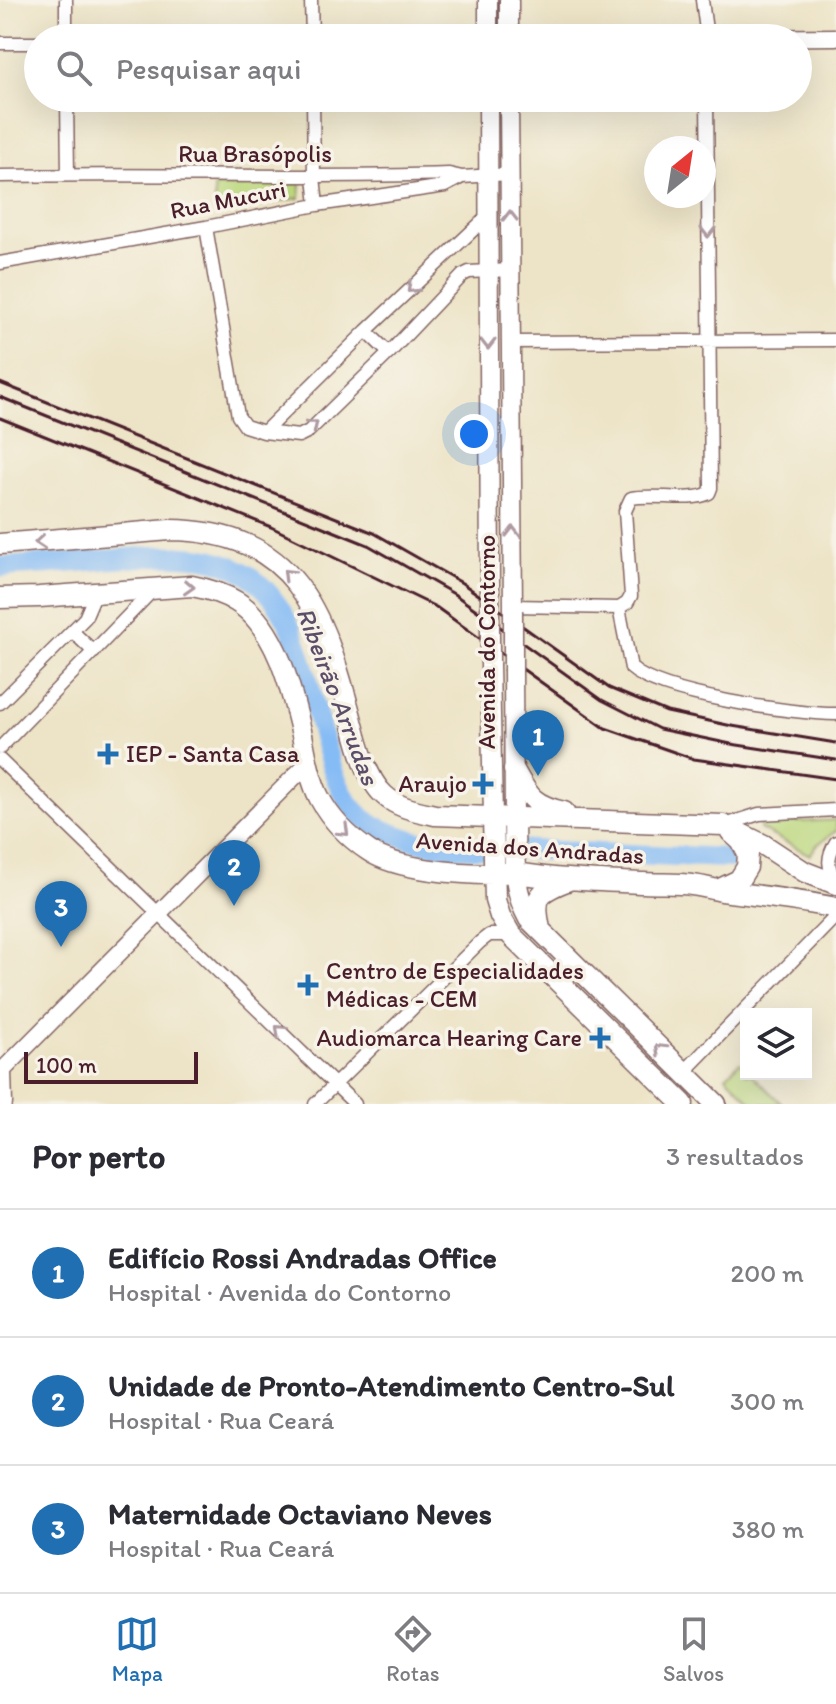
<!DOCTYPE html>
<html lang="pt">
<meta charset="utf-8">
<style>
:root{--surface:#fff;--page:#f2f2f3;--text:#2b2b33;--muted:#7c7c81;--line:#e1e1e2;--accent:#1f6fb2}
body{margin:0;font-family:Itim,sans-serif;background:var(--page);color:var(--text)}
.controls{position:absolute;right:24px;bottom:24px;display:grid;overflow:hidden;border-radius:0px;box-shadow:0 8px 32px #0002}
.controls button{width:72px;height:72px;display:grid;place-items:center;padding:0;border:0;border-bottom:2px solid var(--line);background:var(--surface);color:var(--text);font:40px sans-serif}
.compass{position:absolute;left:644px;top:136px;width:72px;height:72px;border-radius:50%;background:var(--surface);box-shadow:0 8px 32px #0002;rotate:30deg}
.scale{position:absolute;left:24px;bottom:20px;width:174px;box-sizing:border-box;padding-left:8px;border:4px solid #4a1f2b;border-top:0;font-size:22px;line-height:28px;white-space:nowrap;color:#4a1f2b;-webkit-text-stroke:6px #f7f3e8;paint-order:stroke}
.you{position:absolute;left:474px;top:434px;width:28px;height:28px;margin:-20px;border:6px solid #fff;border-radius:50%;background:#1a73e8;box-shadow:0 0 0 12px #1a73e833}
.badge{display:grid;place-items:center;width:52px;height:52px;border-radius:50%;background:var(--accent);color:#fff;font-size:26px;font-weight:700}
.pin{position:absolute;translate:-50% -66px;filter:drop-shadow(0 2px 4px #0008)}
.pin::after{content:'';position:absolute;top:42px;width:28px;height:24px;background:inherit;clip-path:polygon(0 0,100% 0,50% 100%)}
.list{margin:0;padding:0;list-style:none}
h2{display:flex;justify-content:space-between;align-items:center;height:104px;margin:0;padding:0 32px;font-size:34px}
h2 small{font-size:26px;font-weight:400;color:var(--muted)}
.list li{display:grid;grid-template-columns:52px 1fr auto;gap:24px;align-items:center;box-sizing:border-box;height:128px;padding:0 32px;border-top:2px solid var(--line)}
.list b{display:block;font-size:30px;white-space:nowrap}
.list p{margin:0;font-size:26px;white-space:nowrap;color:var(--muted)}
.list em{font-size:26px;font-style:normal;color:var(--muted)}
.icon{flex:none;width:44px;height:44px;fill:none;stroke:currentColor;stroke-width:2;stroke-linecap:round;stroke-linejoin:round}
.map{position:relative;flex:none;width:836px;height:1104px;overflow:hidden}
.search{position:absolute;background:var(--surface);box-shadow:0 8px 32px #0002;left:24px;right:24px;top:24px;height:88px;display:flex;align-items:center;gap:20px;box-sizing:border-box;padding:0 28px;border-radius:44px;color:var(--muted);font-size:30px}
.sheet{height:488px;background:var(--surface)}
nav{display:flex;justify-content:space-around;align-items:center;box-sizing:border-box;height:112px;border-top:2px solid var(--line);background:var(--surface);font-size:22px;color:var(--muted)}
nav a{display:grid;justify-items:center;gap:4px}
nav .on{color:var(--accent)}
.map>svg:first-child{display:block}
</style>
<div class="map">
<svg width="836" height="1104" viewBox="0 0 836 1104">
<rect width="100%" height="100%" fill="#f7f3e8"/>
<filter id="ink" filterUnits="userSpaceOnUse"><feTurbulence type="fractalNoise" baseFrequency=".0125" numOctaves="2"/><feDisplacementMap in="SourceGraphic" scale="16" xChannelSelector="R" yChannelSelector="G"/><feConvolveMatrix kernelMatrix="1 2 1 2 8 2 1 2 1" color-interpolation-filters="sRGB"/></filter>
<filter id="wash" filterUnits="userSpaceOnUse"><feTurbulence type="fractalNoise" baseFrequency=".006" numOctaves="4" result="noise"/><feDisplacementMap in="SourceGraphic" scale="32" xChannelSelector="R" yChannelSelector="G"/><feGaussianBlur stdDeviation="1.8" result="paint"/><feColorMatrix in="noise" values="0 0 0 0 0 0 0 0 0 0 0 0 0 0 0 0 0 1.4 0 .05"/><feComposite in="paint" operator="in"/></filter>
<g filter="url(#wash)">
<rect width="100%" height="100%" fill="#ede4c7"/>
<path fill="#bbd77d" stroke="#827b54" stroke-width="2" d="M301,183L300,198L216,212L214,187Z
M836,820V831L817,845L810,855L760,829V824Z
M740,1062L746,1068V1074H752L782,1104H754L726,1076Z"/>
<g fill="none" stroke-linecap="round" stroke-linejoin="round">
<path stroke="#86bcf5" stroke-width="20" d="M0,567C34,565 68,563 102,560C162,556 228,543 271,596C299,630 307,678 318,719C328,752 334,793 362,817C376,830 415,842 434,845C462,849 491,848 519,849C589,853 660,855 730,858"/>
</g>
</g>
<g filter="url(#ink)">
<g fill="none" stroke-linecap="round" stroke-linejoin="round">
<defs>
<path id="minor" d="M66,0V38
M311,0L312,38
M702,0L707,38
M0,43H38
M67,98L68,175
M313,98L314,177L317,205
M0,176C150,173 300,179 449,174L462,177L510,174
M489,215L366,331L264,432L299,436L309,431L389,353L463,275L469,272L511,270
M206,227L238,416L245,426L264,432
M0,263L206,227L317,205L445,186L462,177
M366,331L389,353
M512,342L836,340
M513,606L619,608
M619,608L627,603L631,596L625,511L631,498C654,493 691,503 709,493L711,488L707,98
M619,608L631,668C660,695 794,714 836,714
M72,631L94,652
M0,703L85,618L96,592
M0,748L154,589
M0,760L355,1104
M725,825L759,814L836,810
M836,842C826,858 828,867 836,883
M684,1072L836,916
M315,1104L480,942L489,935H511"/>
<path id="tertiary" d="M714,38L836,37
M3,1072L4,1104
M0,1073L308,763"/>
<path id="secondary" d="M488,0V38
M509,38V0
M488,98L490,602
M509,98L513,610
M490,663L493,817
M513,671L514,817"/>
<path id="primary" d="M0,544L170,530C296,531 323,612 351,717C357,740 366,779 384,795C398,808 417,811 435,815L723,825L764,845L805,872L836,884
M0,598L39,597L192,586C208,589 223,593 237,602C277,627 292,692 302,735C306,756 310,780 320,799C332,821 348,837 369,851C397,870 460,874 493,874C501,874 510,871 517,873C559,880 602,881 644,883C660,884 677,883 692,885C702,886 712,889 722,891C760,896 798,900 836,908
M514,770C529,797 533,805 564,812
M493,817L495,900L500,916L511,935L683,1104
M514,817C515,852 511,888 529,919L716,1104
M718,890L739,880L747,867L748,854L741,841L731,832
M540,929C533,895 538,892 569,880"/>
</defs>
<use href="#minor" stroke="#836462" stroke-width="15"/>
<use href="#tertiary" stroke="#836462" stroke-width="19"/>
<use href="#secondary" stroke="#836462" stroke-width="21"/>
<use href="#primary" stroke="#836462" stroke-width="23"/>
<use href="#minor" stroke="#fff" stroke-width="12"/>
<use href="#tertiary" stroke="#fff" stroke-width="16"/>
<use href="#secondary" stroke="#fff" stroke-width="18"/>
<use href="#primary" stroke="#fff" stroke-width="20"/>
<path stroke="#4a1f2b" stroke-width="3" d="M0,383L374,533L462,583L609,688L667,712L732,726L836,743
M0,397L368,545L454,594L602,700L659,729L731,744L836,760
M0,418L271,527L436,607L605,728L694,759L836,779"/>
<defs>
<path id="secondary-bridge" d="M490,602V663
M513,610V671"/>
</defs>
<use href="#secondary-bridge" stroke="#836462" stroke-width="21" stroke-linecap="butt"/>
<use href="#secondary-bridge" stroke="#fff" stroke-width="18"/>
</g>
<defs><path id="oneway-chevron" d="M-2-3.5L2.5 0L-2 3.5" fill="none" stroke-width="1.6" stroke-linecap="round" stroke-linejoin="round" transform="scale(2)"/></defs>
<g stroke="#ae9aa0">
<use href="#oneway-chevron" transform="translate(510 216) rotate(-90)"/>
<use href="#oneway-chevron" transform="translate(708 232) rotate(90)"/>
<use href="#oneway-chevron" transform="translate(412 288) rotate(137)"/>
<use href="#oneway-chevron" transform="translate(488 344) rotate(90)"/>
<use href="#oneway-chevron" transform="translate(313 425) rotate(-39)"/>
<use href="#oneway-chevron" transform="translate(513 532) rotate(-90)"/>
<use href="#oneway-chevron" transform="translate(40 542) rotate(175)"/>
<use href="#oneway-chevron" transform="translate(288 574) rotate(-135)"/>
<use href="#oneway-chevron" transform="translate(189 587) rotate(3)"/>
<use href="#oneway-chevron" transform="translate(344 831) rotate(44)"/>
<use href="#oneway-chevron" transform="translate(280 1030) rotate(-136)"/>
<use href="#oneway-chevron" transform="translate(660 1049) rotate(-136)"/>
</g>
</g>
<g fill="#1f6fb2" stroke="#f7f3e8" stroke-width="3">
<path d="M104 742h8v8h8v8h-8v8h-8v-8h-8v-8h8z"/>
<path d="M479 772h8v8h8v8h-8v8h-8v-8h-8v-8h8z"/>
<path d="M304 973h8v8h8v8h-8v8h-8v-8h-8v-8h8z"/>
<path d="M596 1026h8v8h8v8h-8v8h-8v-8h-8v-8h8z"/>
</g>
<g text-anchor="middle" stroke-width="7" stroke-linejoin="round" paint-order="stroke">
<g font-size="24" fill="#4a1f2b" stroke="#f7f3e8">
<text x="255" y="162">Rua Brasópolis</text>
<text transform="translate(228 200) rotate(-11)" y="8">Rua Mucuri</text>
<text transform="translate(487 642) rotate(-90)" y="8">Avenida do Contorno</text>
<text transform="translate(530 848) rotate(4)" y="8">Avenida dos Andradas</text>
</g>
<g font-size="24" fill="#4a1f2b" stroke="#f7f3e8" text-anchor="start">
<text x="126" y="762">IEP - Santa Casa</text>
<text x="467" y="792" text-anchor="end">Araujo</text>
<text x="326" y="979">Centro de Especialidades<tspan x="326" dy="28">Médicas - CEM</tspan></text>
<text x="582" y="1046" text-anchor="end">Audiomarca Hearing Care</text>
</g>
<g font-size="26" font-style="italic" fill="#5c4e68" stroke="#f7f3e8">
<text transform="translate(338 696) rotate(69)" y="9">Ribeirão Arrudas</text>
</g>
</g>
</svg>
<div class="controls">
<button><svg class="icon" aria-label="layers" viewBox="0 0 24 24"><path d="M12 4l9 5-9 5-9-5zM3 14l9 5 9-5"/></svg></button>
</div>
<svg class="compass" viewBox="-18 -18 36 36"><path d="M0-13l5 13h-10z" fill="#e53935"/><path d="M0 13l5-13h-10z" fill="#7c7c81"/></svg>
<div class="scale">100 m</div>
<div class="you"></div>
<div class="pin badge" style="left:538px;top:776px">1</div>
<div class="pin badge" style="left:234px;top:906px">2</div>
<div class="pin badge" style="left:61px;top:947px">3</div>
<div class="search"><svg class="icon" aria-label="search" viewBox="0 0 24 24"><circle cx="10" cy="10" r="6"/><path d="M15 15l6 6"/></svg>Pesquisar aqui</div>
</div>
<section class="sheet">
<h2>Por perto<small>3 resultados</small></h2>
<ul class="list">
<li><span class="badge">1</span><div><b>Edifício Rossi Andradas Office</b><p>Hospital · Avenida do Contorno</p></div><em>200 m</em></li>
<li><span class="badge">2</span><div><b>Unidade de Pronto-Atendimento Centro-Sul</b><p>Hospital · Rua Ceará</p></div><em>300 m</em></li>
<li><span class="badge">3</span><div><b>Maternidade Octaviano Neves</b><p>Hospital · Rua Ceará</p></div><em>380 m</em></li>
</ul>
</section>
<nav>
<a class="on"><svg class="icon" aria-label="map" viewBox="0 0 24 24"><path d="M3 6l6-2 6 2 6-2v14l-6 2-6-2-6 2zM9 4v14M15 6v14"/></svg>Mapa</a>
<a><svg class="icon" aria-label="directions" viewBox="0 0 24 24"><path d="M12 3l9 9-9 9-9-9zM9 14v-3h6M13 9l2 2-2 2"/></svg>Rotas</a>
<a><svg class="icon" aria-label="saved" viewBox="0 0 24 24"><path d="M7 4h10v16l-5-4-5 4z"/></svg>Salvos</a>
</nav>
